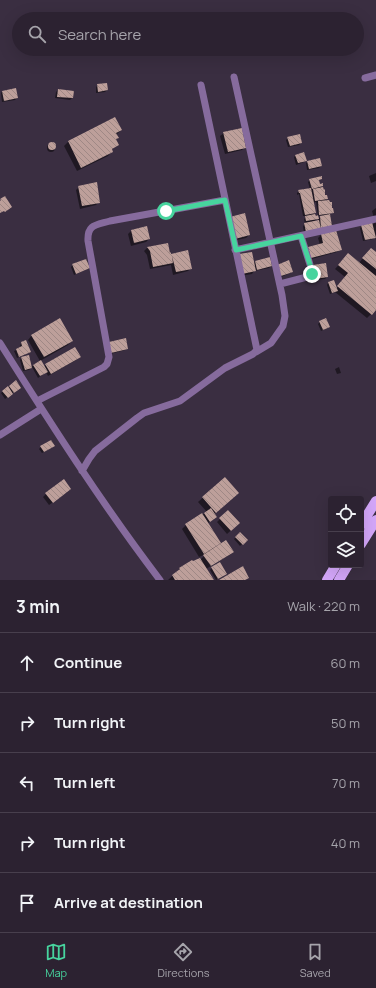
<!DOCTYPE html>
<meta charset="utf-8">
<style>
:root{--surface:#2c2231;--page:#342a39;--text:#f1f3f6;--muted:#a6a4ab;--line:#483f4d;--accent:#47d49e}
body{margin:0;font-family:Manrope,sans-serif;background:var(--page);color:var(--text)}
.controls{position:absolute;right:12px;bottom:12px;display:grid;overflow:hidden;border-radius:4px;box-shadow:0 4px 16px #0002}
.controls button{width:36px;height:36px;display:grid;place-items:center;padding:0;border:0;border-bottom:1px solid var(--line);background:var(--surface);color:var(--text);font:20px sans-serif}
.stop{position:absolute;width:12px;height:12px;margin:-9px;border:3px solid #47d49e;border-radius:50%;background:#fff}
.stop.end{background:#47d49e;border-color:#fff;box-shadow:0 1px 4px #0008}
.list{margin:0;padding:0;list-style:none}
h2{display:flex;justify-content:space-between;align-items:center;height:52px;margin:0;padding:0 16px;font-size:17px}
h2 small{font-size:13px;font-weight:400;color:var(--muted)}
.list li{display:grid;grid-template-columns:26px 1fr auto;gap:12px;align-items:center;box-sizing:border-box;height:60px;padding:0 16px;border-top:1px solid var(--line)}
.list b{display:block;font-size:15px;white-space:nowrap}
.list em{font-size:13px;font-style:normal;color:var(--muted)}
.icon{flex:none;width:22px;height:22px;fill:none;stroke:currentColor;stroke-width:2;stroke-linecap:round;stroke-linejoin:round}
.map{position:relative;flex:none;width:376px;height:580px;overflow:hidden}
.search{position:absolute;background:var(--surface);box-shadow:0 4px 16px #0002;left:12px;right:12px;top:12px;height:44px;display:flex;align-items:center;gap:10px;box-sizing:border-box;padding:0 14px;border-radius:22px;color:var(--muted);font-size:15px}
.sheet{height:352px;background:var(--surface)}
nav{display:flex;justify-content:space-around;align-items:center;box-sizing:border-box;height:56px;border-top:1px solid var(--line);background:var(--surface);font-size:11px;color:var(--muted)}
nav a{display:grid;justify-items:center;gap:2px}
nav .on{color:var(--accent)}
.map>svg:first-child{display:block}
</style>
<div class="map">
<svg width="376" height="580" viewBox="0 0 376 580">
<defs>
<pattern id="building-back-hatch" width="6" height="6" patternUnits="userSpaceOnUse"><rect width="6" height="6" fill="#bd9f9a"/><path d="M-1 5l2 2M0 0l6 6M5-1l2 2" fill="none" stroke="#9f8885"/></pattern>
</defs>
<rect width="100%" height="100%" fill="#3a2e41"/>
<path fill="#0007" fill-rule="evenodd" d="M98,85L107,90L105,92L96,93V87Z
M58,90L72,98L70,100L55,98L56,92Z
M3,91L17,98L15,100L2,102L1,93Z
M115,118L121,130L116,135L118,138L115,140L117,145L111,150L112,151L108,156L77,171L64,146L68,142Z
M224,133L245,147L242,150L225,154L220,136Z
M288,138L301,143L299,145L288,147L286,140Z
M47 148a4 4 0 1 1 8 0a4 4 0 1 1-8 0Z
M296,155L306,161L304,162L296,165L294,157Z
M308,162L321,166L319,168L307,170L306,163Z
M376,173V181L371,183L369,176Z
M321,179L318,181L319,185L322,186L320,189L327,199L324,202L333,212L329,214L331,226L304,233L303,226L305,224L304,219L307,216H303L299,194L297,195V193L299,191L310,189L308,182L310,180ZM316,202L318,216L322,215L318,219L319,222L313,223L318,218L315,217L312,203Z
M79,187L99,202L96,205L80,209L76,190Z
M376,208V217L374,218L372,211Z
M227,221L249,235L246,238L232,241Z
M376,222V240L375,237L373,239L363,241L360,228L362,226L372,225Z
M146,227L149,239L146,242L131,246L128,234L131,231Z
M336,231L340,249L337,252L308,260L320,245L318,238L321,235Z
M167,244L171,255L187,251L191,268L188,271L173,275L171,265L150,269L147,255L144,251L147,248Z
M367,253H376V309L367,318L335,292L330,294L327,285L328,283L336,289L345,277L335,269L344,259L359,263Z
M255,262L271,266L269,268L254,271L252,274L240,276Z
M289,262L292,272L279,278Z
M73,265L89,268L74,275L71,267Z
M311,268L327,277L325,279L313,280Z
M320,322L327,328L321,331L318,324Z
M32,335L72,341L68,345L40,361L43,367L46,365L79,357L76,360L48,376L46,372L38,378L32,367L29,370L23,371L20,360L21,358L31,367L40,361L28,340Z
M125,340L127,348L125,350L110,354Z
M22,343L30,352L17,358L14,351L21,348L20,345Z
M339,367L341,373L337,374L335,369Z
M10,386L18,389L5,399L1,393Z
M41,447H52L42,453L39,449Z
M225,478L234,497L214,514L216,517L208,523L220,543L214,548L229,555L206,569L213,580H168L180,569L200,560L206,554L199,557L182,529L186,525L207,512L198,502Z
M67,492L49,505L43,497L46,494Z
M228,511L239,523L227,534L217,522Z
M240,533L246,540L240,546L234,539Z
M212,568L224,575L216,580L210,570Z"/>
<path fill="url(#building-back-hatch)" d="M107,83L108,90L98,92L97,84Z
M16,88L18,98L4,101L2,91Z
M58,89L74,91L73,98L57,97Z
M115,117L122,130L116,133L119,138L116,139L119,145L112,149L113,152L81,168L68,141Z
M242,128L246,148L228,152L223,132Z
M300,134L302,143L290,146L287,137Z
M48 146a4 4 0 1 1 8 0a4 4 0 1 1-8 0Z
M304,152L307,161L298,163L295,155Z
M320,158L322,166L309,169L307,161Z
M322,176V179L319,180L320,184L323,183V186L312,189L309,179Z
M97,182L100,203L82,206L78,186Z
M323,187L324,190L325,189V195H327L328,199L315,201L313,189Z
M311,188L316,213L305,215L300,193H299L298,190Z
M5,196L12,207L5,212L4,211L0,213V201L1,200L0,199Z
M329,200L330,202H332V208H333L334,213L319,215L318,201Z
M245,213L250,235L235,239L230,217Z
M315,214L316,216L318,215L319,219L306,221L305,216Z
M330,214L332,226L321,228L320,216Z
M319,220L321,229L306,232L304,223Z
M372,222L376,238L365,240L361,225Z
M147,226L150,239L134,243L131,230Z
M336,230L342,250L311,258L308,247L323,243L321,234Z
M168,243L170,253L171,252V254L188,250L192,269L176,272L172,256L173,263L153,267L150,251L147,247Z
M371,248L376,252V269L362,258Z
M252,252L256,271L242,274L239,254Z
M348,253L376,276V310L372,315L337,286L348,273L338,265Z
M270,257L272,266L257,270L255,261Z
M86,259L90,268L76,274L72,264Z
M289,260L293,272L281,276L277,265Z
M326,263L328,277L315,279L313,265Z
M334,280L338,291L332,293L328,282Z
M60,318L73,341L44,357L31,335Z
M326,318L330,327L323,330L319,321Z
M126,338L128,349L111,353L109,342Z
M26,340L31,352L19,357L16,349L22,346L21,342Z
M75,347L81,357L51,374L45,364Z
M29,355L32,368L25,370L21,357Z
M41,360L48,372L40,376L33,365Z
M16,380L21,388L14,393L9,386Z
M8,386L13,394L8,398L2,391Z
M51,440L55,446L44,452L40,446Z
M225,477L239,493L216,513L202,497Z
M64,479L71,489L53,503L45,493Z
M211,508L217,517L210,522L204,513Z
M228,510L240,523L231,531L219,518Z
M202,513L221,543L204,554L185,524Z
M240,532L248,540L243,545L235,537Z
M226,540L234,552L211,566L203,555Z
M200,558L214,580H175L172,575L180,569L179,568L192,560L193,561Z
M220,562L227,574L218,579L211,567Z
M243,566L249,578L245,580H219Z"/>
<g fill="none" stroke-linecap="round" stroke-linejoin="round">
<path stroke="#866b9d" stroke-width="7" d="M234,77L282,295L285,316L283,326L271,343L256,352
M365,78L376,75
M235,250L376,219
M280,284L307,277L311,274L312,271L301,236
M0,343C51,424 102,504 160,580
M37,401L104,367L107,364L109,357L88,241C87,224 97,225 110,221L225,200
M0,435L41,409
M82,471L89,459L95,451L137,418L144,413L180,401L225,368L253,354L257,350L201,85"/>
<path stroke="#d3a6f9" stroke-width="10" d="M361,525L376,501
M361,544L376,520
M327,580L336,565
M339,580L348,565"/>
</g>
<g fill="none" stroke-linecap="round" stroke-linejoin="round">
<path stroke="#47d49e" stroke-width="5" d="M166,211L225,200L236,250L301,236L312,271V274"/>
</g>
</svg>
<div class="controls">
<button><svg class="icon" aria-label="locate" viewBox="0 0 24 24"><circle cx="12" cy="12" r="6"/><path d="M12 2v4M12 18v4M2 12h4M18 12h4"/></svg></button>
<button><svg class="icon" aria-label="layers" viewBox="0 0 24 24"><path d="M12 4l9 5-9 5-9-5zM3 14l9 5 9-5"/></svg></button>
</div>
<div class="stop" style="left:166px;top:211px"></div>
<div class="stop end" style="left:312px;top:274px"></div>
<div class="search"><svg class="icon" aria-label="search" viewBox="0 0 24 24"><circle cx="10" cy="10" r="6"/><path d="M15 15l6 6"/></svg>Search here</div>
</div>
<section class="sheet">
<h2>3 min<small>Walk · 220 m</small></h2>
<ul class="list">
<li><svg class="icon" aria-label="ahead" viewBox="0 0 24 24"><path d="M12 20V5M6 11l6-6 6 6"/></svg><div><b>Continue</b></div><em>60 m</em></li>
<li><svg class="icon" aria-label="right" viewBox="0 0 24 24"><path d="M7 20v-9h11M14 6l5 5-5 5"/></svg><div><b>Turn right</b></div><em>50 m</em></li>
<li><svg class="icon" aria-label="left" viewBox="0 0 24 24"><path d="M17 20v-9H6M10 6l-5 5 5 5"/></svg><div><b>Turn left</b></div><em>70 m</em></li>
<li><svg class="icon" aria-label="right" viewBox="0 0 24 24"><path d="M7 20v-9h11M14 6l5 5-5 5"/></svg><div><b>Turn right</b></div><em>40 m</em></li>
<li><svg class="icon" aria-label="arrive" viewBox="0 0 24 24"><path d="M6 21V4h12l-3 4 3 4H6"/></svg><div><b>Arrive at destination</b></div></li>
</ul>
</section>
<nav>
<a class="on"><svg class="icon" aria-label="map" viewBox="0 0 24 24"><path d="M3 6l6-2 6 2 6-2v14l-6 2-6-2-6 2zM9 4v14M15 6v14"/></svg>Map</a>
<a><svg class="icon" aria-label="directions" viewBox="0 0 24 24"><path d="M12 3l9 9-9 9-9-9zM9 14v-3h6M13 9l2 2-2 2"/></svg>Directions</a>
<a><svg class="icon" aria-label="saved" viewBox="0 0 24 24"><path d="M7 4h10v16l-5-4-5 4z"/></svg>Saved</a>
</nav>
